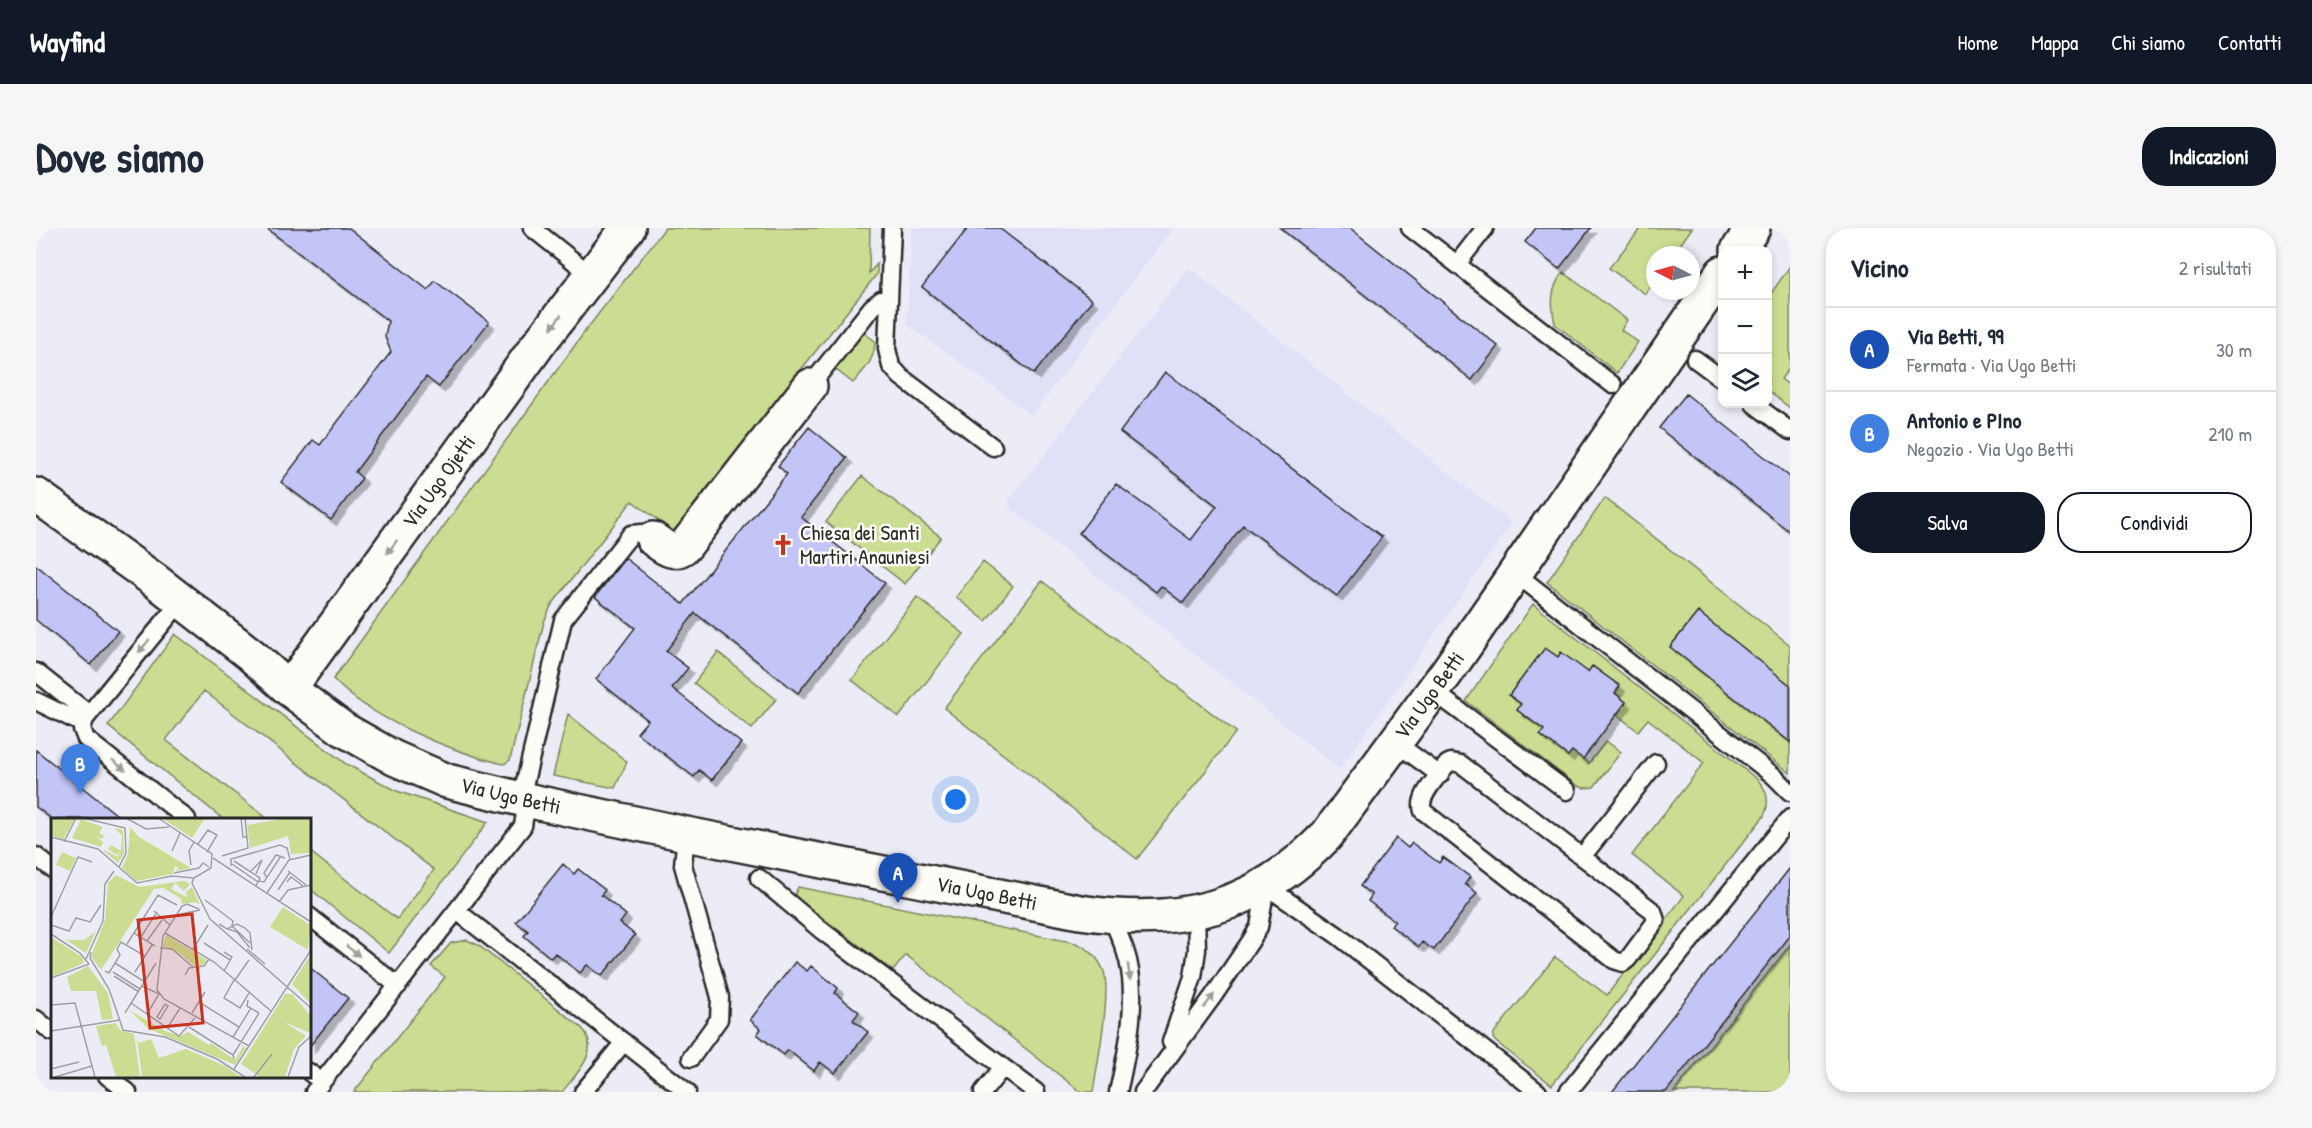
<!DOCTYPE html>
<html lang="it">
<meta charset="utf-8">
<style>
:root{--surface:#fff;--page:#f6f6f7;--text:#1f2937;--muted:#747a83;--line:#e0e1e3;--accent:#111827}
body{margin:0;font-family:"Patrick Hand",sans-serif;background:var(--page);color:var(--text)}
.controls{position:absolute;right:18px;top:18px;display:grid;overflow:hidden;border-radius:12px;box-shadow:0 3px 9px #0003}
.controls button{width:54px;height:54px;display:grid;place-items:center;padding:0;border:0;border-bottom:2px solid var(--line);background:var(--surface);color:var(--text);font:30px sans-serif}
.compass{position:absolute;left:1610px;top:18px;width:54px;height:54px;border-radius:50%;background:var(--surface);box-shadow:0 3px 9px #0003;rotate:276deg}
.you{position:absolute;left:920px;top:572px;width:21px;height:21px;margin:-15px;border:4px solid #fff;border-radius:50%;background:#1a73e8;box-shadow:0 0 0 9px #1a73e833}
.badge{display:grid;place-items:center;width:39px;height:39px;border-radius:50%;background:var(--accent);color:#fff;font-size:20px;font-weight:700}
.pin{position:absolute;translate:-50% -50px;filter:drop-shadow(0 2px 3px #0008)}
.pin::after{content:'';position:absolute;top:32px;width:21px;height:18px;background:inherit;clip-path:polygon(0 0,100% 0,50% 100%)}
.list{margin:0;padding:0;list-style:none}
h2{display:flex;justify-content:space-between;align-items:center;height:78px;margin:0;padding:0 24px;font-size:26px}
h2 small{font-size:20px;font-weight:400;color:var(--muted)}
.list li{display:grid;grid-template-columns:39px 1fr auto;gap:18px;align-items:center;box-sizing:border-box;height:84px;padding:0 24px;border-top:2px solid var(--line)}
.list b{display:block;font-size:22px;white-space:nowrap}
.list p{margin:0;font-size:20px;white-space:nowrap;color:var(--muted)}
.list em{font-size:20px;font-style:normal;color:var(--muted)}
.actions{display:flex;gap:12px;padding:18px 24px}
.actions a{flex:1;padding:14px 0;border:2px solid var(--accent);border-radius:24px;text-align:center;font-size:21px;color:var(--accent)}
.actions .main{background:var(--accent);color:#fff}
.icon{flex:none;width:33px;height:33px;fill:none;stroke:currentColor;stroke-width:2;stroke-linecap:round;stroke-linejoin:round}
.map{position:relative;flex:none;width:1754px;height:864px;overflow:hidden;border-radius:24px}
header{display:flex;align-items:center;gap:36px;box-sizing:border-box;height:84px;padding:0 30px;background:var(--accent);color:#fff}
header strong{font-size:28px}
nav{display:flex;gap:33px;margin-inline-start:auto;font-size:21px}
.intro{display:flex;align-items:center;justify-content:space-between;box-sizing:border-box;height:144px;padding:0 36px}
h1{margin:0;font-size:42px}
.button{padding:15px 27px;border-radius:24px;background:var(--accent);color:#fff;font-size:21px;font-weight:700}
main{display:flex;gap:36px;padding:0 36px}
aside{flex:1;background:var(--surface);border-radius:24px;box-shadow:0 3px 9px #0003}
.map>svg:first-child{display:block}
</style>
<header>
<strong>Wayfind</strong>
<nav><a>Home</a><a>Mappa</a><a>Chi siamo</a><a>Contatti</a></nav>
</header>
<div class="intro"><h1>Dove siamo</h1><a class="button">Indicazioni</a></div>
<main>
<div class="map">
<svg width="1754" height="864" viewBox="0 0 1754 864">
<defs>
<filter id="shadow"><feDropShadow dx="5.5" dy="5.5" stdDeviation="0" flood-color="#0004"/></filter>
</defs>
<rect width="100%" height="100%" fill="#ececf7"/>
<filter id="ink" filterUnits="userSpaceOnUse"><feTurbulence type="fractalNoise" baseFrequency=".0167" numOctaves="2"/><feDisplacementMap in="SourceGraphic" scale="12" xChannelSelector="R" yChannelSelector="G"/><feConvolveMatrix kernelMatrix="1 2 1 2 8 2 1 2 1" color-interpolation-filters="sRGB"/></filter>
<g filter="url(#ink)">
<path fill="#e0e0f7" d="M876,0H1137L996,187L871,96Z
M1153,40L1476,295L1304,541L970,276Z"/>
<path fill="#cbdd92" stroke="#7b845e" stroke-width="1.5" d="M629,0H834L833,45L841,36V46L760,148L768,155L646,310L596,273L515,378L508,394L474,532L468,536L463,535C412,522 333,490 297,451L550,102Z
M1605,0H1656L1637,27H1619V53L1609,66L1573,40Z
M1754,38V139L1745,151L1754,158V180L1732,163V70Z
M1527,44L1591,92L1585,102L1602,114L1581,145L1519,96C1515,76 1514,61 1527,44Z
M827,104L839,113C839,132 829,141 817,155L799,141Z
M826,248L905,309L869,356L790,294Z
M1569,270L1754,417V457L1662,384L1634,419L1754,514V545L1511,354Z
M947,334L977,358L950,393L920,369Z
M1006,353L1200,504L1101,631L908,480Z
M881,369L928,406L863,489L816,452Z
M1497,376L1722,552C1732,563 1734,575 1728,588L1516,857L1460,814L1457,810L1458,805L1519,729L1571,767L1648,668L1596,627L1668,535L1612,491L1602,503L1581,487L1590,474L1579,465L1583,458L1557,438L1552,444L1522,429L1509,420L1473,467L1485,476L1481,482L1553,535L1570,513L1585,524L1558,559L1548,560L1542,558L1430,473Z
M139,406L310,536L361,563L452,594L353,725L273,660V623L361,691L398,642L168,463L130,512L232,591H187L72,498Z
M682,424L740,471L716,501L658,455Z
M532,486L591,534L579,560L517,548Z
M762,659L1040,715C1054,721 1063,730 1068,744C1075,766 1061,839 1057,864H1045L870,727L857,743L758,668Z
M431,712L442,717L546,800C566,823 540,846 526,864H318L409,749L395,738L415,715Z
M1754,717V864H1638Z"/>
<path fill="#c4c5f7" stroke="#2b2b2b" stroke-width="1.5" filter="url(#shadow)" d="M230,0H313L392,62L399,53L453,94L403,159L390,149L319,244L326,250L295,292L245,254L277,212L284,217L355,124L349,109L352,93Z
M932,0H963L1056,72L998,146L886,59Z
M1244,0H1314L1462,118L1436,152Z
M1500,0H1555L1523,41L1489,14Z
M1129,144L1346,309L1301,368L1207,297L1147,375L1125,358L1120,364L1043,305L1080,256L1155,312L1181,278L1084,204Z
M1650,166L1754,249V304L1623,200Z
M773,199L811,230L765,289L849,355L762,465L659,385L630,423L652,440L636,460L705,515L676,552L663,542L658,549L601,505L612,492L560,451L599,400L559,369L589,330L647,376L751,246L742,238Z
M0,337L82,403L55,437L0,392Z
M1662,384L1754,457V514L1634,419Z
M1509,420L1522,429L1525,424L1552,444L1556,438L1584,458L1579,465L1590,474L1547,531L1536,523L1532,528L1504,507L1508,502L1481,482L1485,476L1473,467Z
M0,522L86,591H16L0,579Z
M1360,610L1372,620L1376,615L1403,635L1407,629L1434,649L1429,656L1441,665L1398,722L1386,714L1383,719L1355,698L1359,693L1332,673L1336,667L1324,658Z
M527,636L538,646L542,641L569,662L565,667L590,687L584,695L599,707L566,748L551,737L544,745L519,725L515,730L488,708L492,703L480,694Z
M1754,640V708L1630,864H1576Z
M759,734L771,743L775,738L802,760L799,765L823,784L817,792L832,804L799,845L784,834L778,843L752,822L748,827L721,806L725,801L714,792Z
M273,739L312,770L273,819Z"/>
<g fill="none" stroke-linecap="round" stroke-linejoin="round">
<defs>
<path id="lane" d="M496,0L555,47
M856,0L851,121L855,138L865,149L957,219
M1374,0L1577,157
M1421,36L1449,0
M1659,131L1686,151
M774,158L836,79L845,72L853,70
M1718,176L1754,203
M1479,345L1738,548L1754,564
M145,373L49,491L46,501L50,511L151,591
M0,444L53,486
M1397,463L1531,563
M0,473L47,496
M1360,515L1404,547
M1415,534L1425,536L1617,683L1620,693L1592,731L1587,735L1578,732L1387,583C1381,568 1403,548 1411,536Z
M485,571L527,392L595,306L606,305L617,311
M650,606L647,637L684,769L683,791L655,830
M0,628L16,641
M1546,629L1620,535
M723,650L785,702L1000,864
M421,683L651,864
M273,688L362,758
M1075,688C1080,700 1085,711 1089,722C1104,765 1092,821 1082,864
M0,791L16,804
M1135,814L1157,749L1161,722L1160,684
M273,844L286,854
M71,848L92,864
M278,864L487,598L491,572
M547,864L588,814
M947,864L967,839
M1107,864L1178,767L1214,714L1223,699L1230,658L1301,707L1502,864
M1532,864L1754,590"/>
<g id="street">
<path d="M1702,22L1717,0"/>
<path id="s1" d="M0,267L121,354L214,426L253,461L307,501L358,530L411,553L485,571L650,606L1044,684C1144,699 1220,681 1291,607L1411,444L1686,45"/>
<path d="M617,311C628,319 637,328 649,318L774,158"/>
<path id="s2" d="M253,461L501,118L592,0"/>
</g>
</defs>
<use href="#lane" stroke="#2b2b2b" stroke-width="21"/>
<use href="#street" stroke="#2b2b2b" stroke-width="38"/>
<use href="#lane" stroke="#fdfcf7" stroke-width="16"/>
<use href="#street" stroke="#fdfcf7" stroke-width="33"/>
</g>
<defs><path id="oneway-solid" d="M-6-.8H1V-3.2L6.5 0L1 3.2V.8H-6Z" transform="scale(1.5)"/></defs>
<g fill="#9e9e9b">
<use href="#oneway-solid" transform="translate(520 94) rotate(127)"/>
<use href="#oneway-solid" transform="translate(356 319) rotate(126)"/>
<use href="#oneway-solid" transform="translate(108 418) rotate(129)"/>
<use href="#oneway-solid" transform="translate(83 537) rotate(38)"/>
<use href="#oneway-solid" transform="translate(317 723) rotate(38)"/>
<use href="#oneway-solid" transform="translate(1093 744) rotate(82)"/>
<use href="#oneway-solid" transform="translate(1173 773) rotate(-53)"/>
</g>
</g>
<defs>
<symbol id="church-bare" viewBox="-9 -9 18 18"><path d="M-1.2-6h2.4v3.5h3.3v2.4h-3.3V6h-2.4V-.1h-3.3v-2.4h3.3Z" fill="#c8321e" stroke="#fdfcf7" stroke-width="2.5" paint-order="stroke"/></symbol>
</defs>
<g fill-rule="evenodd">
<use href="#church-bare" x="732" y="302" width="30" height="30"/>
</g>
<g text-anchor="middle" stroke-width="5" stroke-linejoin="round" paint-order="stroke">
<g font-size="21" fill="#2b2b2b" stroke="#fdfcf7">
<text dy="7" stroke="none"><textPath href="#s2" startOffset="256">Via Ugo Ojetti</textPath></text>
<text dy="7" stroke="none"><textPath href="#s1" startOffset="1593">Via Ugo Betti</textPath></text>
<text dy="7" stroke="none"><textPath href="#s1" startOffset="568">Via Ugo Betti</textPath></text>
<text dy="7" stroke="none"><textPath href="#s1" startOffset="1054">Via Ugo Betti</textPath></text>
</g>
<g font-size="21" fill="#2b2b2b" stroke="#fdfcf7" text-anchor="start">
<text x="764" y="312">Chiesa dei Santi<tspan x="764" dy="24">Martiri Anauniesi</tspan></text>
</g>
</g>
<g transform="translate(15 590)">
<rect width="260" height="260" fill="#ececf7"/>
<path d="M0,0H24L12,22L0,17ZM111,0H154L141,20ZM236,0H259V35L240,36L237,18L199,30L196,7ZM30,1L52,9L48,15L53,18L51,21L45,18L52,24L50,29L21,20ZM79,9L88,19L140,50L124,53L128,50L124,48L122,56L85,63L71,50L77,36ZM64,10L70,11L72,14L73,35L67,45L51,31L67,39L69,33L66,37L57,31L60,27L70,33L71,18ZM11,34L25,40L19,53L5,47ZM65,57L88,69L133,63L139,66L133,73L124,65L120,71L136,79L135,74L141,69L149,87L144,84L131,86L129,80L112,70L103,71L50,152L40,138L54,102L57,65ZM232,89L259,107L257,132L219,109ZM45,113L35,135L15,122H33ZM115,117L156,142L152,147L144,148L128,135L111,129ZM0,119L31,139L33,145L0,159ZM258,139L259,140V185L241,166ZM37,148L57,175L62,201L51,202L45,173H20L16,159ZM234,176H241L259,197V215L233,204L255,218L243,231L234,259H209L190,246ZM78,192L114,213L129,218L137,214L158,227L160,225L184,242L192,229L190,227L195,230L184,247L98,211ZM65,205L69,212L83,216L89,259H65L55,227L51,228L45,208ZM86,220L88,225L100,221L108,240L135,231L174,248L190,259H91Z" fill="#cbdd92"/>
<path fill="none" stroke="#9f9fa5" stroke-width="1.5" d="M32,0L74,10M75,0L95,11L118,9M190,0L192,19H196M0,19L47,31L86,65L121,58L143,60L160,50L161,36L107,0M13,24L25,0M147,26L157,12L166,17L156,34M121,33L129,15M171,38L197,30L194,0M162,40L260,104M183,43L209,60L205,68M181,46L207,64M140,47L138,33L143,24M180,48V41L229,27L236,30L239,41M68,49L75,35L74,10M200,53L211,42L205,56M237,53L255,67M123,55L148,50L152,45L158,49M143,60L141,65L159,101L260,190M216,60L213,55L225,37L234,40M208,63L213,64L230,38M236,64L240,59L252,68M227,72L239,54M216,75L238,42L260,37M154,82L182,103L181,108L199,125M228,84L237,72L260,67M148,91L136,86L131,88L112,118L106,172L113,181L198,228M103,93L119,107M125,97L149,92M0,99L27,39L41,44M168,106L176,111L186,106L194,110L199,115L201,132M0,107L18,113L25,100L39,104L50,87M177,111L186,114L199,130M83,115L104,128M114,115L163,144L220,193M0,116L29,135L38,146M90,119L106,94M96,123L111,102M153,125L179,142M76,126L107,77L126,87M109,130L121,131L142,149M142,131L157,107M196,131L214,146M40,134L39,140L58,171L66,194M35,141L52,103L54,66L63,53M64,145L94,164M54,153L58,155L69,137L66,131L70,124L94,138M173,153L181,139L173,134M62,154L89,171M84,154L101,127M134,157L138,150L153,148L158,141M63,158L88,174M0,160L38,146M183,162L173,180L189,190L198,175M184,162L198,142M91,168L108,176M197,182L196,188L208,195M148,184L188,209M80,185L128,218L144,200M114,186L117,188L109,201L106,199ZM0,187L24,185L44,259M65,191L72,212L114,219L166,241L194,259M74,195L105,145M141,195L154,174M96,196L108,176M117,209L129,190M138,209L182,237M0,213L69,202M182,219L200,190M183,241L182,237L208,195M0,251L28,244M183,251L260,132M4,259L41,248M203,259L221,236M237,259L248,229L260,218"/>
<path fill="#c8321e" fill-opacity="0.15" stroke="#c8321e" stroke-width="3" d="M141,96L152,205L99,210L87,102Z"/>
<rect width="260" height="260" fill="none" stroke="#2b2b2b" stroke-width="3"/>
</g>
</svg>
<div class="controls">
<button>+</button>
<button>−</button>
<button><svg class="icon" aria-label="layers" viewBox="0 0 24 24"><path d="M12 4l9 5-9 5-9-5zM3 14l9 5 9-5"/></svg></button>
</div>
<svg class="compass" viewBox="-18 -18 36 36"><path d="M0-13l5 13h-10z" fill="#e53935"/><path d="M0 13l5-13h-10z" fill="#747a83"/></svg>
<div class="you"></div>
<div class="pin badge" style="left:862px;top:675px;background:#1a4fb4">A</div>
<div class="pin badge" style="left:44px;top:566px;background:#3f7fe0">B</div>
</div>
<aside>
<h2>Vicino<small>2 risultati</small></h2>
<ul class="list">
<li><span class="badge" style="background:#1a4fb4">A</span><div><b>Via Betti, 99</b><p>Fermata · Via Ugo Betti</p></div><em>30 m</em></li>
<li><span class="badge" style="background:#3f7fe0">B</span><div><b>Antonio e PIno</b><p>Negozio · Via Ugo Betti</p></div><em>210 m</em></li>
</ul>
<div class="actions"><a class="main">Salva</a><a>Condividi</a></div>
</aside>
</main>
